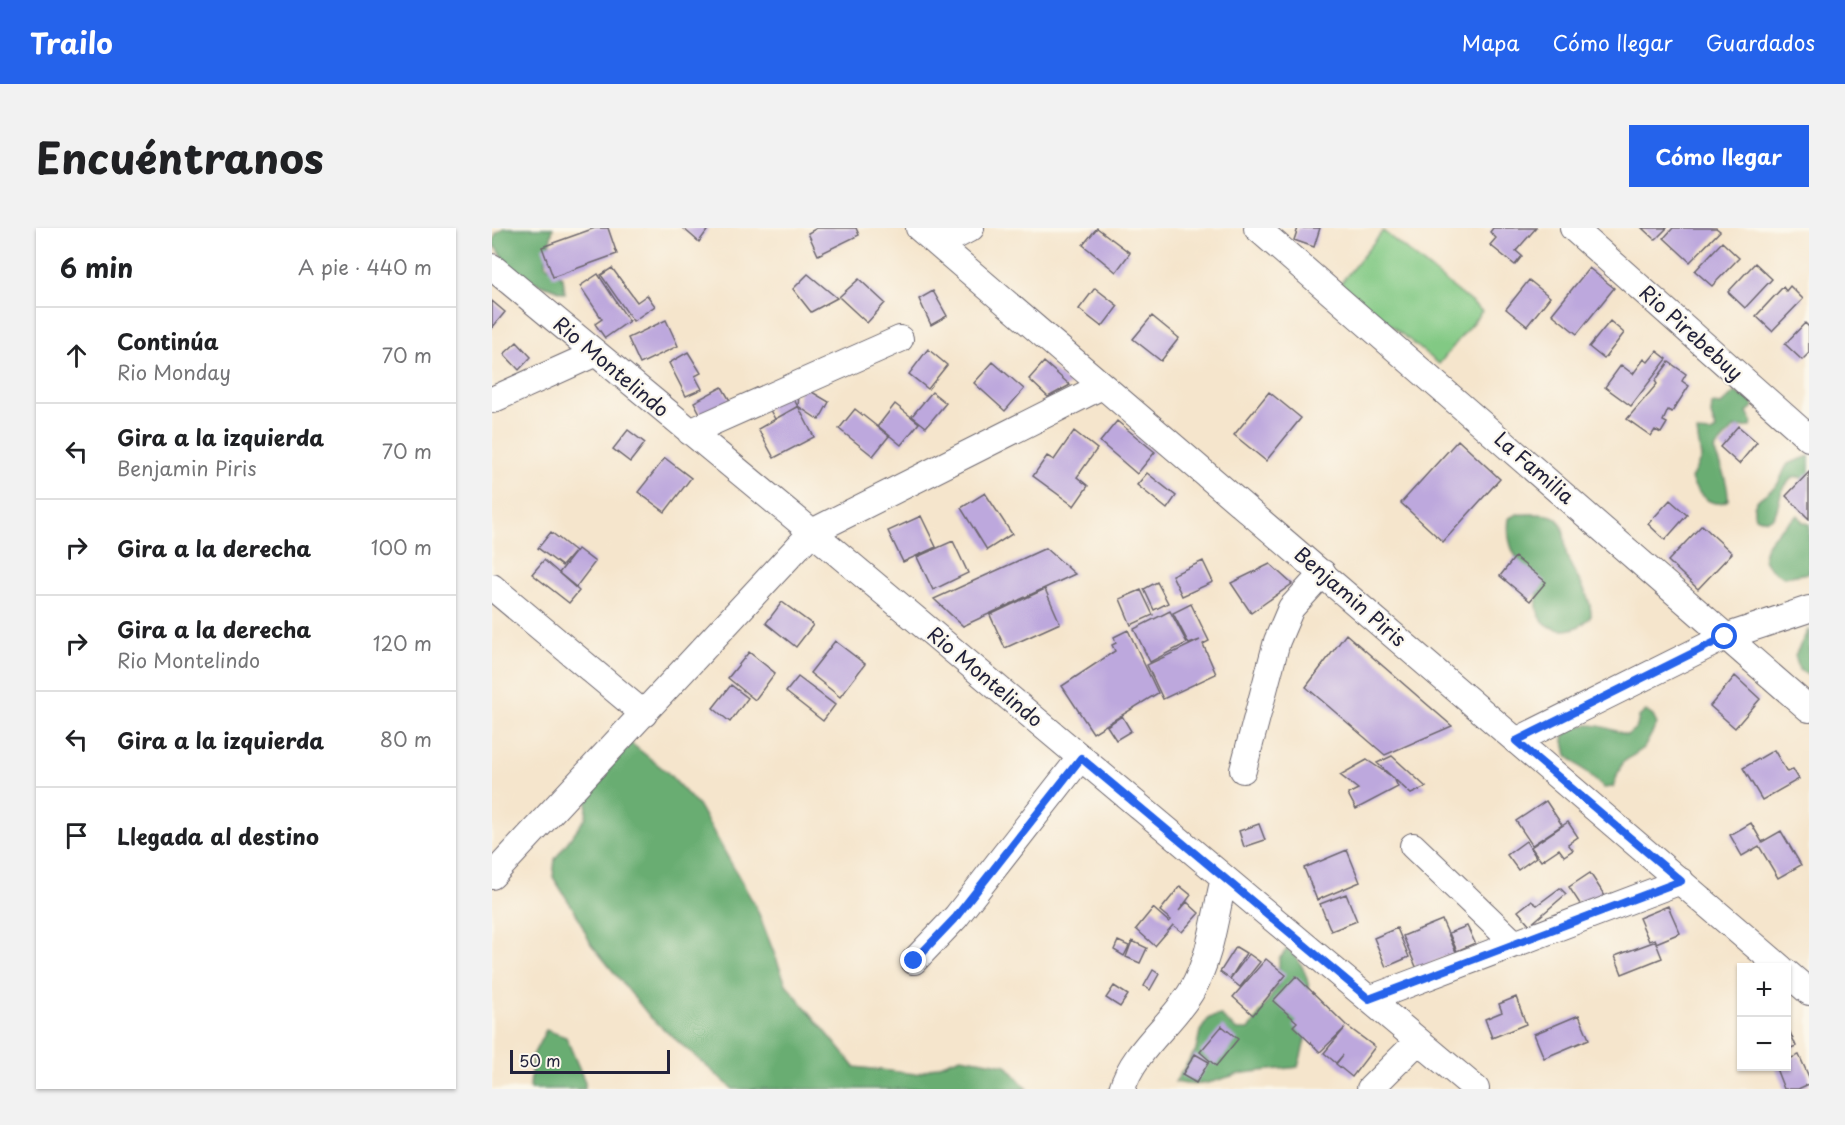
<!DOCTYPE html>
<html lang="es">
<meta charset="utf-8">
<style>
:root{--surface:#fff;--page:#f2f2f2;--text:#202124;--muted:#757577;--line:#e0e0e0;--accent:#2563eb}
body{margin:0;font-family:"Playpen Sans",sans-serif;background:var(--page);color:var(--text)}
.controls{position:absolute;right:18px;bottom:18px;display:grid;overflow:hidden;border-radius:0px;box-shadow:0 2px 4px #0004}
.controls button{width:54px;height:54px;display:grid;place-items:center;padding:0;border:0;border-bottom:2px solid var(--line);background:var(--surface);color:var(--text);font:30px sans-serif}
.scale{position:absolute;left:18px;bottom:15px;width:160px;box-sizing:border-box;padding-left:6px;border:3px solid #22223b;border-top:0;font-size:16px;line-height:21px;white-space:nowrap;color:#22223b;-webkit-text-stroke:4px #fbf7ec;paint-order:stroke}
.stop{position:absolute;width:18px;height:18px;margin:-14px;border:4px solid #2563eb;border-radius:50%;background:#fff}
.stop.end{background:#2563eb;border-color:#fff;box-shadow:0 2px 6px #0008}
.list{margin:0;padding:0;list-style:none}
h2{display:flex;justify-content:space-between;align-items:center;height:78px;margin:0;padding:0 24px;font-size:26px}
h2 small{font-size:20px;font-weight:400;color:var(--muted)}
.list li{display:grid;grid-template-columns:39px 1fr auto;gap:18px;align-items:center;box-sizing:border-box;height:96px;padding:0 24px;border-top:2px solid var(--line)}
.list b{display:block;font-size:22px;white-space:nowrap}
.list p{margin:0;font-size:20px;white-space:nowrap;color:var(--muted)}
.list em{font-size:20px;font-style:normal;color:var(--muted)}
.icon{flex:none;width:33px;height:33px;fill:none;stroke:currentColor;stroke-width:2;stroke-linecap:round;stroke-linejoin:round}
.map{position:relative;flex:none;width:1317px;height:861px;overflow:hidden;border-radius:0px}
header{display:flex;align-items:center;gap:36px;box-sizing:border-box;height:84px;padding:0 30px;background:var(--accent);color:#fff}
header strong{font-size:28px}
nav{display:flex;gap:33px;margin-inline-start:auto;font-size:21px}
.intro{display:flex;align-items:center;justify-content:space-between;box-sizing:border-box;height:144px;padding:0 36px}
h1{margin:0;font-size:42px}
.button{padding:15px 27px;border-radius:0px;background:var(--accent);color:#fff;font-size:21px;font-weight:700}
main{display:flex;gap:36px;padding:0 36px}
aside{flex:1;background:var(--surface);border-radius:0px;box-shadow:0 2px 4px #0004}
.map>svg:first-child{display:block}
</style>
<header>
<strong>Trailo</strong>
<nav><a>Mapa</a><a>Cómo llegar</a><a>Guardados</a></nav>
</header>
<div class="intro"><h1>Encuéntranos</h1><a class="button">Cómo llegar</a></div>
<main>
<aside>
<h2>6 min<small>A pie · 440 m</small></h2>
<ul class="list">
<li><svg class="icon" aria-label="ahead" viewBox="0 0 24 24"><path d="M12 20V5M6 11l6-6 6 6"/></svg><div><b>Continúa</b><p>Rio Monday</p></div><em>70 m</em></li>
<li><svg class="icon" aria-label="left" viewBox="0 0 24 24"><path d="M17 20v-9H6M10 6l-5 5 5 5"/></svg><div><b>Gira a la izquierda</b><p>Benjamin Piris</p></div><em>70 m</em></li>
<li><svg class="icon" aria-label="right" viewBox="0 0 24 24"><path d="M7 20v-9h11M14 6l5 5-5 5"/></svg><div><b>Gira a la derecha</b></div><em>100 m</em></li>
<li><svg class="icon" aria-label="right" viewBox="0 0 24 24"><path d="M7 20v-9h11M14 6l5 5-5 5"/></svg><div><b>Gira a la derecha</b><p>Rio Montelindo</p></div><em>120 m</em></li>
<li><svg class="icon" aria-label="left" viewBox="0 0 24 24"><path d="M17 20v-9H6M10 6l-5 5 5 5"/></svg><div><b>Gira a la izquierda</b></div><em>80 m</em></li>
<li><svg class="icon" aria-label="arrive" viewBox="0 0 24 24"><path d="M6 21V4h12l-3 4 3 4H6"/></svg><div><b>Llegada al destino</b></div></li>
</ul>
</aside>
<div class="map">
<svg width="1317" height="861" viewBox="0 0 1317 861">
<rect width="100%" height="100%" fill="#fbf7ec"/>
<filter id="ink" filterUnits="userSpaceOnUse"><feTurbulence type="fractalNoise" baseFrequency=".0167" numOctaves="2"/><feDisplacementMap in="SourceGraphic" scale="12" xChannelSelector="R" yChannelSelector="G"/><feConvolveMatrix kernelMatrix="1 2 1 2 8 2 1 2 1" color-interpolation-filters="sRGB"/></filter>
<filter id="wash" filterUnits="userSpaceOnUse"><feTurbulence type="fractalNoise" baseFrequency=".008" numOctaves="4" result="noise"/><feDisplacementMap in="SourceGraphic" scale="24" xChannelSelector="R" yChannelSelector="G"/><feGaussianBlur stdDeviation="1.35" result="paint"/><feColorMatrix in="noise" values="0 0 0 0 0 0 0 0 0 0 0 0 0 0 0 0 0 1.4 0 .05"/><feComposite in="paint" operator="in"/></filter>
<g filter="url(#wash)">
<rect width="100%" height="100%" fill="#f5e5cc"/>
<path fill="#82c984" stroke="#527660" stroke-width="1.5" d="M891,3L990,83L947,136L848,56Z"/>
<path fill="#69ad72" stroke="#466856" stroke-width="1.5" d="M12,0H61L53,36L71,50L73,65L24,47L1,16L4,6Z
M1243,164L1259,173L1262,178L1255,184L1260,193L1259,199L1242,200L1222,222C1228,238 1237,254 1236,272C1220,282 1205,266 1199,251L1209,230L1205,204L1219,205L1224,202L1219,187L1220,176L1229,177Z
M1317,228V260L1309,249L1300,250C1296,254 1291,260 1289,266C1284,282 1286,298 1263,289C1257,270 1275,268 1285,257C1290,250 1291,242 1296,236Z
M1025,286C1035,287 1054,284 1062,289C1076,297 1071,317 1075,328C1082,350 1099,363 1099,388C1077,416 1032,400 1048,358C1027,334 1013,323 1017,290Z
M1306,287L1311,294L1317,296V345L1292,349C1249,330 1284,304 1306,287Z
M1317,400V447H1316L1307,442L1303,427Z
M1154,483L1161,488L1165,496L1152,520L1130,535L1121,559L1112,560L1075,527L1071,509C1086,488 1115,499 1135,507L1145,499L1147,489Z
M125,504L175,544L208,580L265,681L294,756L363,839L424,846L469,829L514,837L535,861H241L159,790L99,716L84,685L61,649L63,631L94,589L99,533Z
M795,721C831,749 817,801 806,839C787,842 767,842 748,846C724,851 712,861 683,854L704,822L708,803L717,790L728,787L745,802H757L787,756V731Z
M54,802L74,809L93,854V861H38L40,829Z"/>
<g id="blocks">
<path fill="#bda8dd" d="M103,0H116L125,26L61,49L50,19Z
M191,0H217L207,14Z
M325,0H364L367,7L326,27L316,5Z
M605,0L638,25L624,44L591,17Z
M806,0H828L822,19L802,12Z
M1001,0H1044L1024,23L1030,28L1023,37L998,17L1004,10L998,4Z
M1150,0H1175L1163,12Z
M1181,0H1224L1228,3L1198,34L1172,10Z
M1230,14L1247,30L1220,58L1203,43Z
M1263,35L1280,51L1253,80L1236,64Z
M120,40L145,74L155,67L163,78L141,93L109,47Z
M1097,40L1122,60L1085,106L1060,86Z
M106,46L137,93L113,110L103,96L110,91L88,58Z
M316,46L345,70L319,84L301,61Z
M367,51L393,75L375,95L347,69Z
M1037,52L1058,69L1035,98L1014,81Z
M1298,58L1311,71L1280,103L1264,88L1291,59L1294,63Z
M603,60L626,78L610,99L587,81Z
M441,63L455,88L439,97L427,71Z
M0,73L13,84L0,100Z
M660,88L687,110L669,133L641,111Z
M174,92L186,118L148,136L136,110Z
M1118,93L1132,105L1112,131L1097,119Z
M1313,95L1317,99V125L1310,132L1293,116Z
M25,114L39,129L27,142L12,126Z
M436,121L455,137L436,161L417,146Z
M1165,123L1175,131L1139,178L1113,159L1129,137L1141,146L1152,131L1156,134Z
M196,124L209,145L203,148L210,161L194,168L177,135Z
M501,134L532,161L513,183L482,155Z
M552,134L578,157L556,169L537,151Z
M1177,134L1194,146L1190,153L1197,158L1180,184L1176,182L1171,193L1175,195L1169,205L1163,202L1159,208L1135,191L1165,156L1163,153Z
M308,157L337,174L327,192L306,178Z
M230,159L240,176L211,191L202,174Z
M297,162L306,179L283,191L274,175Z
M440,164L454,175L434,199L420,188Z
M777,164L809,190L774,233L742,207Z
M403,176L427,195L409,217L386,198Z
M306,178L322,209L282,230L266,201Z
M363,181L397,208L381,228L347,201Z
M625,193L663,224L645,246L608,214Z
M1246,198L1265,214L1247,236L1228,219Z
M136,202L153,215L138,234L121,221Z
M582,203L605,221L585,249L596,258L582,278L541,248L555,228L562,232Z
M966,212L1008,251L951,314L909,275Z
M173,230L199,250L173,284L146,264Z
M1317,244V291L1294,268Z
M655,245L684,268L675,281L645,257Z
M493,265L520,306L495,322L469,280Z
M1178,272L1195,287L1173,312L1156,296Z
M429,288L444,319L411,334L396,303Z
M1210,297L1240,325L1206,361L1176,333Z
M59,304L83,323L70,338L46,320Z
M461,313L476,345L441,362L425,329Z
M554,320L583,346L471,398L442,371Z
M86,321L103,334L84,359L67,345Z
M1023,329L1054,354L1038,373L1008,348Z
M52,332L87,363L77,375L40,346Z
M711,333L721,354L690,368L680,347Z
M778,336L800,356L759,385L739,355Z
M665,354L676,375L662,382L652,361Z
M553,361L568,395L513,420L498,387Z
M649,362L661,387L639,397L628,371Z
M290,374L321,397L304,419L274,395Z
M699,376L717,413L711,416L724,446L671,471L655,437L708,412L697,416L681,385Z
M678,383L695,415L658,434L642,401Z
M636,402L666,465L601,505L570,458L623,423L620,417L624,415L622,409Z
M854,406L960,498L893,527L814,459Z
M343,413L373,436L348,469L318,445Z
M257,424L283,445L263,472L236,450Z
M1243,448L1268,471L1243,500L1218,478Z
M306,449L343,477L331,493L294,464Z
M239,457L256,470L238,494L221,480Z
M630,488L639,503L624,512L615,498Z
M1282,522L1295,544L1301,541L1307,551L1270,572L1251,540Z
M900,528L934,559L919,566L885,535Z
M875,532L902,550L906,559L864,581L856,566L866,561L848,547Z
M1054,573L1070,597L1040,617L1024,593Z
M1076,594L1086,609L1076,616L1081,622L1072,628L1067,621L1049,633L1039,619Z
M1259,595L1270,614L1289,603L1309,637L1286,650L1267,618L1250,628L1238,607Z
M767,596L773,612L752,619L747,603Z
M1034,613L1044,629L1026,642L1015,627Z
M855,622L868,654L825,672L812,640Z
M1098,645L1113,668L1092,682L1077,659Z
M688,658L699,667L687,683L695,674L707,685L690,704L681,697L663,718L644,701L661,680L677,694L679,692L668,683Z
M1068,660L1074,666L1038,697L1026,683L1039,673L1045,677Z
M854,666L865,693L839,703L828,676Z
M1176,678L1188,705L1164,715L1170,730L1130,746L1123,728L1164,713L1163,711L1157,713L1147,690Z
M950,692L964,724L925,741L911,708Z
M975,698L983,715L965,723L957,705Z
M905,700L917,729L894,739L882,710Z
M626,713L637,718L632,728L622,722Z
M640,713L655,720L648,735L634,729Z
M744,719L754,725L738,751L728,744Z
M757,726L768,734L748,759L738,751Z
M774,731L794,747L761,787L741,769Z
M661,742L667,746L658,762L652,758Z
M804,748L855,798L883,819L860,849L844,836L851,827L844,835L832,825L853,800L828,824L801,798L805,794L781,773Z
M622,758L636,767L628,779L614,770Z
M1024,769L1034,796L1000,810L993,791L1010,784L1007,776Z
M1087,787L1097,811L1052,830L1042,806Z
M1294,795L1304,818L1294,822Z
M730,798L746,811L724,838L708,824Z
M703,826L717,834L704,855L690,847Z
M1307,827L1317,849V856L1306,861H1292L1283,838H1294V832Z"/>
</g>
</g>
<g filter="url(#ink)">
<use href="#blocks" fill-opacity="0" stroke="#6c666e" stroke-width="1.5"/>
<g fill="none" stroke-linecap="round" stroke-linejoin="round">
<defs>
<path id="minor" d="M427,0L1289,740
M765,0L1317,481
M1081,0L1317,210
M447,17L479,0
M0,39L320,304L984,861
M0,172L102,126
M198,204L408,111
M0,359L152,486
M1024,513L1233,409L1317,381
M751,542L785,413L799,380L831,345
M921,618L1023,716
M0,648L320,304L610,158
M422,733L464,689L589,529
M1294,744L1317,764
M877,771L1189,653
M630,861C641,823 679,797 699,764C719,730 723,687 732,650
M878,861L926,813"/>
</defs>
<use href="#minor" stroke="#6c666e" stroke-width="28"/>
<use href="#minor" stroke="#fff" stroke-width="26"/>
</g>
</g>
<g fill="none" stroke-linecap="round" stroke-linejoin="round" filter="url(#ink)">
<path stroke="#2563eb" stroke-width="8" d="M422,733L464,689L589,530L877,771L1189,653L1024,513L1233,409"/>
</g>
<g text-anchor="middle" stroke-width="4.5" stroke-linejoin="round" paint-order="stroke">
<g font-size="20" fill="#22223b" stroke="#fbf7ec">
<text transform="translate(1199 105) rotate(42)" y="7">Rio Pirebebuy</text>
<text transform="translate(119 139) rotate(40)" y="7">Rio Montelindo</text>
<text transform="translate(1042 240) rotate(41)" y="7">La Familia</text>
<text transform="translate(858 369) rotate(41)" y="7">Benjamin Piris</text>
<text transform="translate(493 449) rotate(40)" y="7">Rio Montelindo</text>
</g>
</g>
</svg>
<div class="controls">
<button>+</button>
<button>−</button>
</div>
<div class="scale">50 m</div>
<div class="stop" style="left:1233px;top:409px"></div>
<div class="stop end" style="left:422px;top:733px"></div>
</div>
</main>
